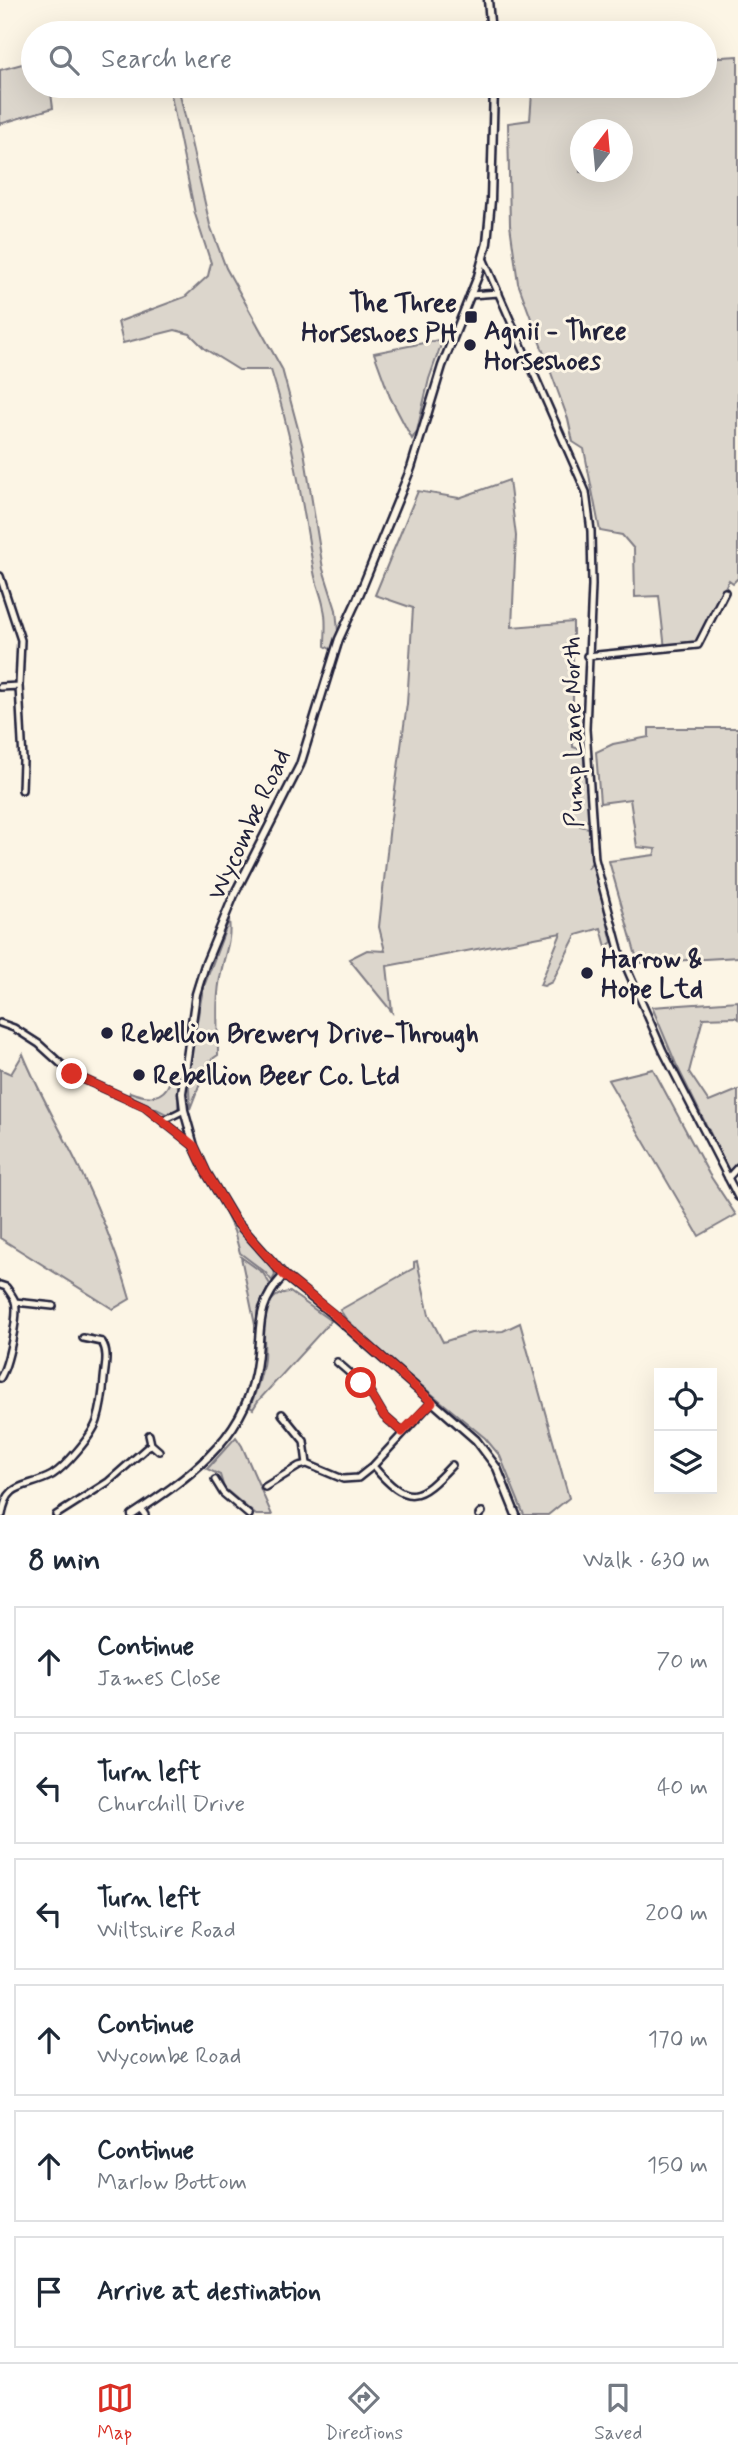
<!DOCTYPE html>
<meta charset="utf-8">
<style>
:root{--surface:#fff;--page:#f2f2f3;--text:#1f2937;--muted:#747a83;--line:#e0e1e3;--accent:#d93025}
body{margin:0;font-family:Mynerve,sans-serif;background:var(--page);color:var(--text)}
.controls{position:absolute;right:21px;bottom:21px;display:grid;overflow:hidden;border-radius:0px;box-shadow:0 7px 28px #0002}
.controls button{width:63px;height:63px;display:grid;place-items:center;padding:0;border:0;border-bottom:2px solid var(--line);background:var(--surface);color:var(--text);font:35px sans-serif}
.compass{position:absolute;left:570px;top:119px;width:63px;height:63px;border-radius:50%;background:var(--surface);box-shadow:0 7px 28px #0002;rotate:16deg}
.stop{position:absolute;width:21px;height:21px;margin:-16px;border:5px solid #d93025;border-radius:50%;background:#fff}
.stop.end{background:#d93025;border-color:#fff;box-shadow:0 2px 7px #0008}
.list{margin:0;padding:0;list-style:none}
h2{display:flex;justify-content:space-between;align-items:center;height:91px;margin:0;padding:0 28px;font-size:30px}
h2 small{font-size:23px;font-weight:400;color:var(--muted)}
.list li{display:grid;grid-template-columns:46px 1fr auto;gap:21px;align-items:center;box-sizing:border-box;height:112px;margin:0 14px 14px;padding:0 14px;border:2px solid var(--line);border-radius:0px}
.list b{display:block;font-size:26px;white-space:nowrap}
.list p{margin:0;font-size:23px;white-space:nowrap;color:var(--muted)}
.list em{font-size:23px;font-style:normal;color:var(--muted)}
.icon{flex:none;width:38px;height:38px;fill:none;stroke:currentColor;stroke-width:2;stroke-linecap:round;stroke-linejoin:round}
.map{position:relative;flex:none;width:738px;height:1515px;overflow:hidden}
.search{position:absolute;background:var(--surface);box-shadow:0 7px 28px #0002;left:21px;right:21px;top:21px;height:77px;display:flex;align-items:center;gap:18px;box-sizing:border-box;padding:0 24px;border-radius:38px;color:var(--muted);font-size:26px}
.sheet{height:847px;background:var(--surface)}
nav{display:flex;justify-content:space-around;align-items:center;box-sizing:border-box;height:98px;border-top:2px solid var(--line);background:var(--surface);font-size:19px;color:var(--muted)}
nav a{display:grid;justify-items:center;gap:4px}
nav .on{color:var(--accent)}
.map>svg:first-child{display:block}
</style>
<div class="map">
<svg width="738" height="1515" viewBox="0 0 738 1515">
<rect width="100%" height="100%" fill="#fcf5e5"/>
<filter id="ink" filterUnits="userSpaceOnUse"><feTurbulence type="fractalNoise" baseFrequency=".0143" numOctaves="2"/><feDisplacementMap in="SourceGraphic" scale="14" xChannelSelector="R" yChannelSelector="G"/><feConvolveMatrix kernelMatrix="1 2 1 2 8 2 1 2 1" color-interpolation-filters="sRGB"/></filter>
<g filter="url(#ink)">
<path fill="#dcd6cc" stroke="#7f7c84" stroke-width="2" fill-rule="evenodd" d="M738,56V578L733,583L729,580L696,643L665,649L659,596L635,597L634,549L622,535L600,531L584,449L573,442L568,419L518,283L510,225L508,123L530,120L532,93L540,92V86H705V58ZM580,130H622V172H580Z
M33,61V86H50L53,108L0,124V70Z
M169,86H178L210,225L226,268L282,369L304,451L323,569L336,610L338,631L332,650L325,646C325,634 327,620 324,609C322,596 316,584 314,572C302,501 293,439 271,370H239L205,349L190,334L175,330L123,343L118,322L185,297L208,276L211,263L195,214Z
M443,339L429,379L417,431L412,439L390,397L374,353Z
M509,480L516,536L512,627L573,622V747L583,750L590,820L580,823V826L589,828L592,862L587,869L592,864L595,869L612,942L606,947L601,928L576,935L552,982L544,986L540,985L561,933L387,966L392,1012L349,959L367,950L385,951L379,927L390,825L407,704L413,608L375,595L418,491L459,498Z
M649,728H738V957L638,963L609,861L654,855L656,849L637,847L630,799L600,803L596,752L613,744L649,737Z
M229,920C232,940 224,955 221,973C215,1000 218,1028 218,1055L208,1062L190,1109L188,1070L203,989Z
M738,1001V1019L735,1017L703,1018L689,1072L709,1102L738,1090V1162L729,1171L676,1064L652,1007Z
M23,1054C40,1096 64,1135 83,1176C102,1216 118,1256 130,1299L113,1309L0,1238V1069L11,1074Z
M653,1069L709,1174L736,1215L699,1236L608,1080Z
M170,1081L179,1086L178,1110L168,1115L129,1095L130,1092C146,1098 163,1101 170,1081Z
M223,1208L273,1265L275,1275L272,1281L265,1272L240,1253L234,1231Z
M241,1257L263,1273L270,1284L257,1311V1351L256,1330Z
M417,1261L429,1315L443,1342L471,1333L503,1331L520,1323L569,1498L548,1515H524L500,1456L485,1438L399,1367L346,1319L340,1310L414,1268V1262Z
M290,1292L331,1321L258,1401L253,1409L250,1407C256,1392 262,1376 264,1359C266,1335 256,1294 290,1292Z
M236,1437L242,1446L272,1515H256L224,1488L220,1475L207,1469Z"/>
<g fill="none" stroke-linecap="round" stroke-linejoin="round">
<defs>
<path id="minor" d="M483,258L586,492L591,531L592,585L586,729L595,859L620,953L663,1051L738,1197
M470,295L499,293
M0,576L21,640L19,686L23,761L22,790
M587,656L698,645L725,592
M0,687L19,686
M0,1023L14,1028L39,1044L72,1074L145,1107L194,1146
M164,1120L184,1110
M728,1178L738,1167
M0,1285L6,1287C9,1291 13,1297 15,1301C19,1315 8,1366 0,1378
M15,1302L53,1306
M337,1362L368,1389L384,1416L402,1432
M282,1414L304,1441L307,1464
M149,1435L151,1444L159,1451
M373,1466C408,1507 418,1501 452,1465
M215,1480L223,1493L249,1515
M265,1487L299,1466L307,1464L343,1479L358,1478L373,1466L432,1402
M141,1509L145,1515
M2,1515C7,1480 27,1489 52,1475C65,1467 92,1436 97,1421C101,1408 103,1393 104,1379C105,1366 109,1353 102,1342L83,1338
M56,1515L108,1482L151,1444
M479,1515L482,1512"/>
<path id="tertiary" d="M488,0L491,33
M494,86L491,200L487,243L478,276L442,366L411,468L357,600L339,639L300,765L234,895L205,965L196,994L182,1093L184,1110L194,1146L206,1172L234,1219L284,1275L331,1313L476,1440L497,1468L516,1515
M132,1515C185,1480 242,1441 255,1374C264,1332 251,1311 284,1275"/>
</defs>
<use href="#minor" stroke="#22223b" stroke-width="10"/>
<use href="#tertiary" stroke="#22223b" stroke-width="11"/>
<use href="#minor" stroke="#fcf5e5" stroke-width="5"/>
<use href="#tertiary" stroke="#fcf5e5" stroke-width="6"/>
</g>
</g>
<g fill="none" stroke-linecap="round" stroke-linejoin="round" filter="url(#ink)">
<path stroke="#d93025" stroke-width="9" d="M72,1074L145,1107L194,1146L206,1172L234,1219L284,1275L331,1312L432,1402L402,1432L384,1416L368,1389L361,1383"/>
</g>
<g fill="#22223b" stroke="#fcf5e5" stroke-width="2.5">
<rect x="464" y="310" width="14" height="14" rx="3.5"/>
<circle cx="470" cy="345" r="7"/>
<circle cx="587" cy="973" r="7"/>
<circle cx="107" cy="1033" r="7"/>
<circle cx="139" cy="1075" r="7"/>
</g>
<g text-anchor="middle" stroke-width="6" stroke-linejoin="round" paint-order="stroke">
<g font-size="26" font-weight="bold" fill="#22223b" stroke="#fcf5e5" text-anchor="start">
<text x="457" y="311" text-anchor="end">The Three<tspan x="457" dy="30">Horseshoes PH</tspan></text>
<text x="484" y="339">Agnii - Three<tspan x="484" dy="30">Horseshoes</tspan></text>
<text x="601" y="967">Harrow &amp;<tspan x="601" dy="30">Hope Ltd</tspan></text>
<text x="121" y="1042">Rebellion Brewery Drive-Through</text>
<text x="153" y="1084">Rebellion Beer Co. Ltd</text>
</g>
<g font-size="26" fill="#22223b" stroke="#fcf5e5">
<text transform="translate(572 732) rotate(-91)" y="9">Pump Lane North</text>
<text transform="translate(248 824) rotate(-65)" y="9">Wycombe Road</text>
</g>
</g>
</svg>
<div class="controls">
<button><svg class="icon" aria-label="locate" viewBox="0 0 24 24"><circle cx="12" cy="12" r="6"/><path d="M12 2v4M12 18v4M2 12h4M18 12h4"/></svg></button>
<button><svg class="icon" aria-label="layers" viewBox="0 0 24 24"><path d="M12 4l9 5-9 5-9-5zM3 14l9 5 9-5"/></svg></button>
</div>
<svg class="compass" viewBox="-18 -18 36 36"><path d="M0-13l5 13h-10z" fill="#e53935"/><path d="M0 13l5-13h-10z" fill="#747a83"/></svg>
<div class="stop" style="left:361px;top:1383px"></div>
<div class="stop end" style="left:72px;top:1074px"></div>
<div class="search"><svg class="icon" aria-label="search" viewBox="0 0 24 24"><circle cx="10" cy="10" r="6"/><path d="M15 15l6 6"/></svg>Search here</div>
</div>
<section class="sheet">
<h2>8 min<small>Walk · 630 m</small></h2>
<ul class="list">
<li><svg class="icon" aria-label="ahead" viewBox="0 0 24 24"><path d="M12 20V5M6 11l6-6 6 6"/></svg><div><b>Continue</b><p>James Close</p></div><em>70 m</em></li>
<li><svg class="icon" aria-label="left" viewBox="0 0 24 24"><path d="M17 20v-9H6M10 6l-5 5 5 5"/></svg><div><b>Turn left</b><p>Churchill Drive</p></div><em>40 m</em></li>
<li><svg class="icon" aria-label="left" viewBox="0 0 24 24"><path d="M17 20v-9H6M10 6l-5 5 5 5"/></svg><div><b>Turn left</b><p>Wiltshire Road</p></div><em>200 m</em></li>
<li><svg class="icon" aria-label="ahead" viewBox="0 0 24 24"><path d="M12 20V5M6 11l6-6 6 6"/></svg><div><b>Continue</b><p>Wycombe Road</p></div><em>170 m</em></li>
<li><svg class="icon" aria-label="ahead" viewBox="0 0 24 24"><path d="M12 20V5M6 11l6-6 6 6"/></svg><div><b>Continue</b><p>Marlow Bottom</p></div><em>150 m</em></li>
<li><svg class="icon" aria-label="arrive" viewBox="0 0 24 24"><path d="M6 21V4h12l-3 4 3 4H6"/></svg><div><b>Arrive at destination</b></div></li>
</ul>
</section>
<nav>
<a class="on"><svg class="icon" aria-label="map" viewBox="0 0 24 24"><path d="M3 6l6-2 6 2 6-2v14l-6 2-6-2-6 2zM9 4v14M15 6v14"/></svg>Map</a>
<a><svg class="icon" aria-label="directions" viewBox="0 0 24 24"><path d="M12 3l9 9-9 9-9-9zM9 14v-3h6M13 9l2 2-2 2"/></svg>Directions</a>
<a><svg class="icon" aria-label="saved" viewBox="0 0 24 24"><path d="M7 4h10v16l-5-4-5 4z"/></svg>Saved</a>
</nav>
